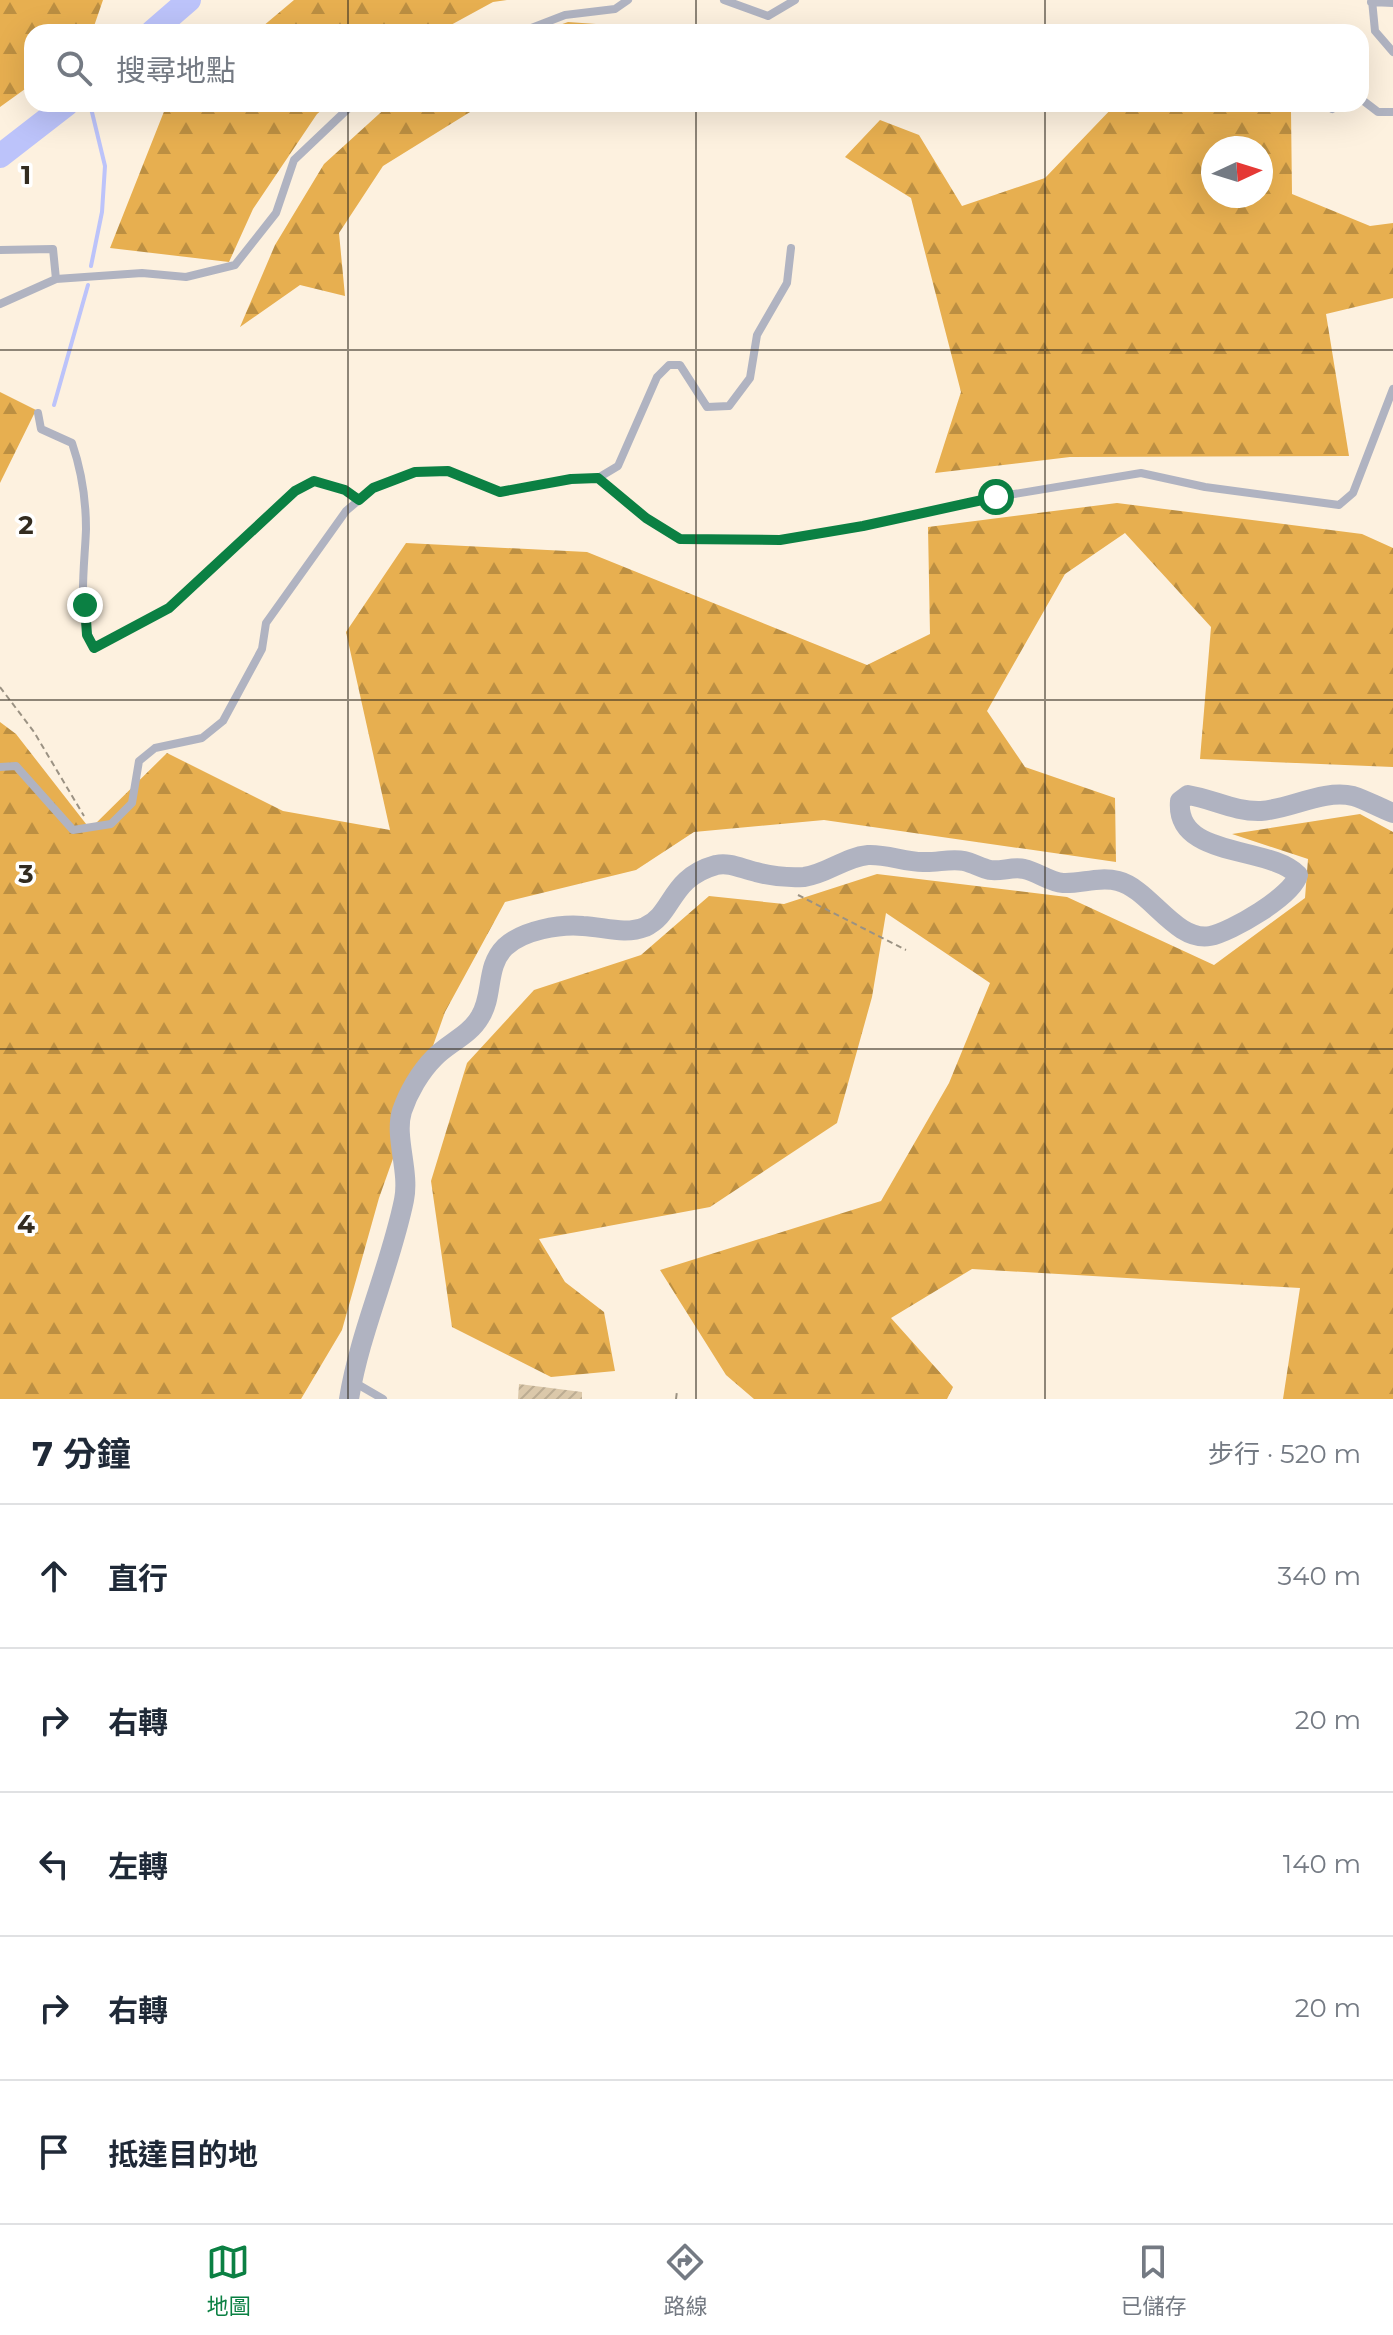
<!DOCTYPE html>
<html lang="zh-TW">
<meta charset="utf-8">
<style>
:root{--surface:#fff;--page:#f6f6f7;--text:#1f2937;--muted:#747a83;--line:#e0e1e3;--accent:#0b8043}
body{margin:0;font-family:Montserrat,"Noto Sans TC",sans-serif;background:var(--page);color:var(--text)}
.compass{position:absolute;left:1201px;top:136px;width:72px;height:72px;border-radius:50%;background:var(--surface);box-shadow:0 8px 32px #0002;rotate:86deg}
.stop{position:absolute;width:24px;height:24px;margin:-18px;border:6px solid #0b8043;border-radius:50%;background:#fff}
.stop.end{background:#0b8043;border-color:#fff;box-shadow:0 2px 8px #0008}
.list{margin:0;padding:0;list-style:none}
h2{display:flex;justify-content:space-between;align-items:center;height:104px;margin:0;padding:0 32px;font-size:34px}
h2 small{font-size:26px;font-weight:400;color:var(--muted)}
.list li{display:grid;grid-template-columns:52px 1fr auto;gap:24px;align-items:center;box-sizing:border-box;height:144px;padding:0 32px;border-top:2px solid var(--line)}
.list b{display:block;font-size:30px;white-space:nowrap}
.list em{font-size:26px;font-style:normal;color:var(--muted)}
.icon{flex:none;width:44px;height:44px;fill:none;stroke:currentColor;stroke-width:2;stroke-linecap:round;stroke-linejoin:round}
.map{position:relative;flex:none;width:1393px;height:1399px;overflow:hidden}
.search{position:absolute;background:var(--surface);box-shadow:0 8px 32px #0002;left:24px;right:24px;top:24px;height:88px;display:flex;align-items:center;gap:20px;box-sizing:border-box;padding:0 28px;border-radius:24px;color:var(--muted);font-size:30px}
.sheet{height:824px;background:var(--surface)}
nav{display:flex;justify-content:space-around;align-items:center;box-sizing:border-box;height:112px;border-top:2px solid var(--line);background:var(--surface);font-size:22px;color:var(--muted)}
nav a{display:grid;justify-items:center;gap:4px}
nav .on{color:var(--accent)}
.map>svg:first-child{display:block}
</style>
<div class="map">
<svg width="1393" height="1399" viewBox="0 0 1393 1399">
<defs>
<pattern id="forest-firs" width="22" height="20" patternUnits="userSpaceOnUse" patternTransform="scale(2)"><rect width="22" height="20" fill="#e7af50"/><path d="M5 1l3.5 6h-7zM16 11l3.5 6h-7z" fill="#bc8f42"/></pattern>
<pattern id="building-hatch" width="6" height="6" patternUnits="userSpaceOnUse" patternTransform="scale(2)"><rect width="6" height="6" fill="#dbc8aa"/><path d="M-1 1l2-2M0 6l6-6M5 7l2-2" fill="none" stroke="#bcac92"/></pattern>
</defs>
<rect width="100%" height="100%" fill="#fdf1df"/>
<path fill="url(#forest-firs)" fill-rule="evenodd" d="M0,0H103L92,32H32V84L0,107Z
M294,0H507L493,2L438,32H256Z
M568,22L610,25L599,32H540Z
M170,104H329L317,114L253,209L229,262L110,248L165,109Z
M390,104H483L383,166L339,233L345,296L300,285L240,327L275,245L324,164Z
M1116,104H1249L1291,111L1292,194L1370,226L1393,223V298L1326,314L1349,456L1070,457L935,473L961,392L911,198L845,157L880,120L919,135L962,206L1045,178ZM1213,148H1261V196H1213Z
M0,392L36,410L0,483Z
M1117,503L1362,534L1393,548V767L1200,759L1211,627L1125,533L1065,574L987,711L1025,767L1115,798L1116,862L824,820L694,832L636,870L505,902L445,1012L379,1198L342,1330L301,1399H0V722L16,734L90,829L167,753L283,811L390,830L346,632L406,543L587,552L867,665L930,634L928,527Z
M1360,814L1393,832V1399H1283L1300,1288L972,1269L891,1318L953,1387L947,1399H754L726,1375L660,1270L881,1201L949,1083L990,983L886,913L872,997L837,1123L710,1207L539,1239L565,1282L604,1312L615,1371L551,1377L452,1327L431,1181L467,1063L534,990L641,955L709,896L784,904L877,874L1067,897L1214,965L1305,898L1308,859L1232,834Z"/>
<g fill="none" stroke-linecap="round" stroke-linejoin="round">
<path stroke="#bcc3fa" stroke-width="4" d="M90,104L105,166L102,212L91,266
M54,405L88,285"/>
<path stroke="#bcc3fa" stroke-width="24" d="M152,32L189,0
M0,156L67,104"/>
</g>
<path fill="url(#building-hatch)" d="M519,1384L582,1392V1399H518Z"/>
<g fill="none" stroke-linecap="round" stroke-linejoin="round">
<path stroke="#9b9283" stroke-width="2" stroke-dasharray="6 4" stroke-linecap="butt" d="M0,687L34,732L84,816
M798,895L906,950
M676,1399L677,1391"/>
<path stroke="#b0b3c1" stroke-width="8" d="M724,0L768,16L795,0
M1372,0L1375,31L1393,52
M1371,2L1393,3
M521,32L565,15L615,9L628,0
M1361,99L1378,112H1393
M1332,109L1334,104
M0,250L53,249L56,279
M0,304L56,279L142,273L186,277L235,265L276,213L294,160L353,104
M38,413L41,429L72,443C82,472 86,499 86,529C85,564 76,618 94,648L169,608L295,491L314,481L345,490L359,500
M598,478L618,466L657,377L669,365H680L707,407L729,406L750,378L757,335L787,283L791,248
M0,767L16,766L73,830L111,824L132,803L139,761L155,748L202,738L223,721L262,649L266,623L346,511L373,488L415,472L448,471L500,492L571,479L598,478L646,518L680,539L780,540L863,526L996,497L1141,473L1205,487L1339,505L1353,493L1393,389
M352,1381L383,1399"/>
<path stroke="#b0b3c1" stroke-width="20" d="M349,1399C360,1331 390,1268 404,1200C410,1171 394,1137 402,1111C408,1093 420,1072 434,1058C448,1043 469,1036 480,1017C494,995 485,967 505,947C523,930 560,924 583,926C604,927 625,935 645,927C674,914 669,878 716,865C730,862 742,869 756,872C771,876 788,878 804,877C827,874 845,857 868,855C886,854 905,862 923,862C936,863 951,858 964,861C973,863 981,868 990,870C1001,872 1013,866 1024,869C1038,872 1049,882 1063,883C1081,884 1099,876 1118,881C1150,889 1175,942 1210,936C1231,932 1293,896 1298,875C1269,845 1175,859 1180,801L1188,795C1213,799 1235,812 1261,811C1290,809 1324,789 1353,796C1366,800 1380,808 1393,813"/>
</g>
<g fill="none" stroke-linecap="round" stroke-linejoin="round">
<path stroke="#0b8043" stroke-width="10" d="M85,605L87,635L94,648L169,608L295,491L314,481L345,490L359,500L373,488L415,472L448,471L500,492L571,479L598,478L646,518L680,539L780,540L863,526L996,497"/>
</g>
<path fill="none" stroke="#332c20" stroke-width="2" stroke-opacity="0.55" d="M348,0V32M696,0V32M1045,0V32M348,104V1399M696,104V1399M1045,104V1399M0,350H1393M0,700H1393M0,1049H1393"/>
<g font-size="26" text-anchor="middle" font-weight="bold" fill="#332c20" stroke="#fff" stroke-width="7" stroke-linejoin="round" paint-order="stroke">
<text x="26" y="184">1</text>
<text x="26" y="534">2</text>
<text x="26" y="883">3</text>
<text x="26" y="1233">4</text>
</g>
</svg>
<svg class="compass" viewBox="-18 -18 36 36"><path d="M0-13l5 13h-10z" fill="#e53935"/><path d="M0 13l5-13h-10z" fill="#747a83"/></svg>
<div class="stop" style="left:996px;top:497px"></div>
<div class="stop end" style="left:85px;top:605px"></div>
<div class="search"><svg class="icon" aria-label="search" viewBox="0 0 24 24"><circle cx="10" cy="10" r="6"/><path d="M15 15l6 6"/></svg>搜尋地點</div>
</div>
<section class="sheet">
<h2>7 分鐘<small>步行 · 520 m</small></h2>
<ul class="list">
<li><svg class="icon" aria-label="ahead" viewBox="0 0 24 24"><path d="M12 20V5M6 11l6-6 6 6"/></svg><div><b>直行</b></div><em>340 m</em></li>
<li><svg class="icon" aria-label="right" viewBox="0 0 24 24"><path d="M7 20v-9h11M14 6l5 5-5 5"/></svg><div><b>右轉</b></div><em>20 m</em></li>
<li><svg class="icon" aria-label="left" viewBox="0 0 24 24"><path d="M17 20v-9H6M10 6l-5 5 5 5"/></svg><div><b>左轉</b></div><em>140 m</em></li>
<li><svg class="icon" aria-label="right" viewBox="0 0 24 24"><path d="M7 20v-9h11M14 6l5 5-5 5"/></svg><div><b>右轉</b></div><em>20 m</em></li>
<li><svg class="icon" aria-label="arrive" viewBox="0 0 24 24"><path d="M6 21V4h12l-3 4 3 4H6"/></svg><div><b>抵達目的地</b></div></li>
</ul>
</section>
<nav>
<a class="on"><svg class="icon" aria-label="map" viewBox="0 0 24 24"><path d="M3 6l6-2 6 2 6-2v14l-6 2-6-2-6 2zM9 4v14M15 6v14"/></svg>地圖</a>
<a><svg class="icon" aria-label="directions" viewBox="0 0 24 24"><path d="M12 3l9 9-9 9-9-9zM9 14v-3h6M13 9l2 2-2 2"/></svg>路線</a>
<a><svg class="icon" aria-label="saved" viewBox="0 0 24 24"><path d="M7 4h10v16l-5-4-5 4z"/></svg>已儲存</a>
</nav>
